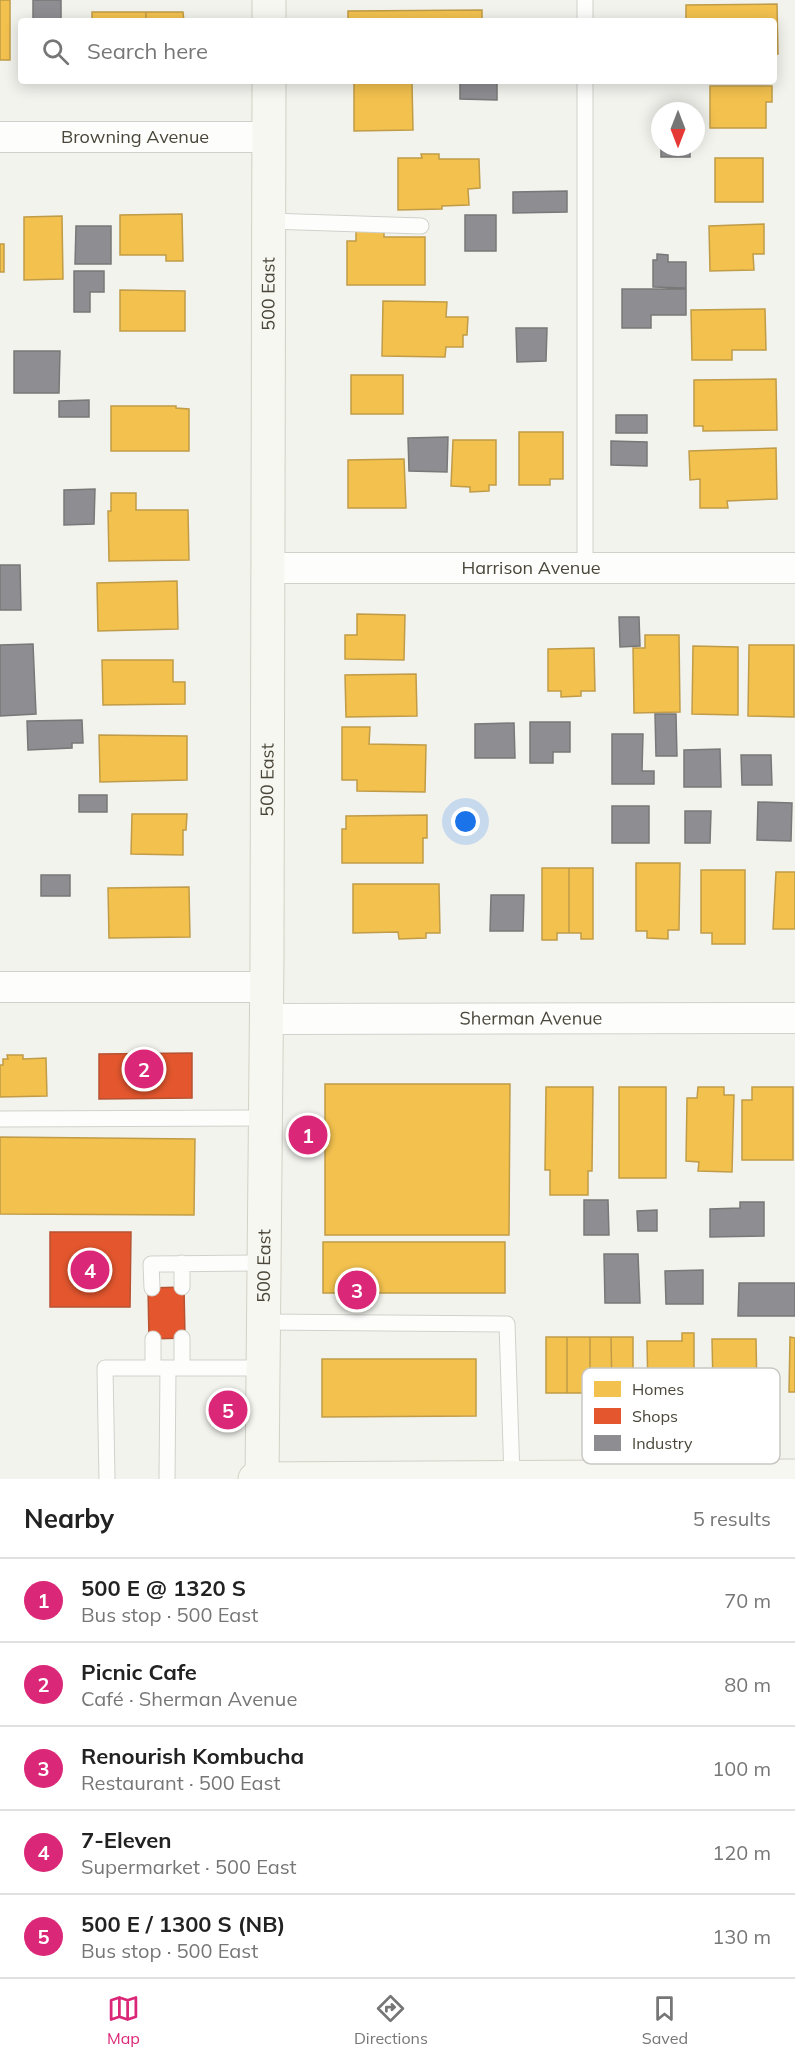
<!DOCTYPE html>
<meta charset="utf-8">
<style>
:root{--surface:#fff;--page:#f2f2f2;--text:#222;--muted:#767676;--line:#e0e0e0;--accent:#db2777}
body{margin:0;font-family:Mulish,sans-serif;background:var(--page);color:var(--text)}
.compass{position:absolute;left:651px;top:102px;width:54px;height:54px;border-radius:50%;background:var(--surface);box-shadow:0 3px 15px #0003;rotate:180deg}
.you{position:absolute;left:466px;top:822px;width:21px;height:21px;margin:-15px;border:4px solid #fff;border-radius:50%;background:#1a73e8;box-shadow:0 0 0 9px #1a73e833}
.badge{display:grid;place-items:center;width:39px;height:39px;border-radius:50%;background:var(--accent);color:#fff;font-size:20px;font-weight:700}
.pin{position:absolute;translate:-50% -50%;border:3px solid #fff;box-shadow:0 2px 6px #0006}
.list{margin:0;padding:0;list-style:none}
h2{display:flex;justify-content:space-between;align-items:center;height:78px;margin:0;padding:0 24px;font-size:26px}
h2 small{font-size:20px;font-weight:400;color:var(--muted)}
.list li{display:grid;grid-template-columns:39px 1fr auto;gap:18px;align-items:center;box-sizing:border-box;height:84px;padding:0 24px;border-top:2px solid var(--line)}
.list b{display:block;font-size:22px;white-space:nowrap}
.list p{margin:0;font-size:20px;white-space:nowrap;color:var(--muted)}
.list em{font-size:20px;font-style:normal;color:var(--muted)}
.icon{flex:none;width:33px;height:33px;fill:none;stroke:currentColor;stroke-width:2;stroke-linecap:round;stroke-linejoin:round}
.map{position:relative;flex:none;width:795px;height:1479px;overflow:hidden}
.search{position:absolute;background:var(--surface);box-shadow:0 3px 15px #0003;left:18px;right:18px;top:18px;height:66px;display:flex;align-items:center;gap:15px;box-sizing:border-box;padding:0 21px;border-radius:6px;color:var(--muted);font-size:22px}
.sheet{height:498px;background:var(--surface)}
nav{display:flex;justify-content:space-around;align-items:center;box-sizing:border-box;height:84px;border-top:2px solid var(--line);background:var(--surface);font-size:16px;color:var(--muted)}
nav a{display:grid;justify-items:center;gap:3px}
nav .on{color:var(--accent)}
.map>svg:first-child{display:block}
</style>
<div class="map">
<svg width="795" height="1479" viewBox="0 0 795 1479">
<rect width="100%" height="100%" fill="#f3f3ee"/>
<path fill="#f2c14e" stroke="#c09c48" stroke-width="1.5" d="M0,0H10V60H0Z
M777,4L778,54H774V21H686V5Z
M482,10V21H348V11Z
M92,12H146V21H92Z
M146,12H183L184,21H146Z
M380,81L412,83L413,130L354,131V82Z
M710,86H772V102H766V128H710Z
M421,154H439V159H479L480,188L468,189L469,205L442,206V209L398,210V158H422Z
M715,158H763V202H715Z
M182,214L183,261H166V255H120V215Z
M62,216L63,279L24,280V217Z
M764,224V254H753L754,270L710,271L709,226Z
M384,230V237H425V285H347V241H356V231Z
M0,244H4V272H0Z
M120,290L185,291V331H120Z
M383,301L447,302L446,317H468L467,335H463V347H446L445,357L382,356Z
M765,309L766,350H732V360H692L691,310Z
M351,375H403V414H351Z
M776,379L777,430L703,431V426H694V380Z
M111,406H176V408L189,409V451H111Z
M519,432H563V479H550V485H519Z
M453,440H496V485H489V491L470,492V487L451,486Z
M776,448L777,499L727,501L728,508H700V479L690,480L689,451Z
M404,459L406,508H348V460Z
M111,493H136V510H188L189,560L109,561L108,511H111Z
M177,581L178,629L98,631L97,583Z
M357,614L405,615L404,660L345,659V635H357Z
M645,635H679L680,712L634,713L633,648H645Z
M749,645H794V717L748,716Z
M693,646L738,647V715L692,714Z
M594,648L595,691H581V696L561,697V691H548V649Z
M102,660H173V682H185V704L103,705Z
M416,674L417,716L346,717L345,675Z
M342,727H370L369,744L426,745L425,792L357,791V780H342Z
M99,735L187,736V780L100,782Z
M132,814H187L186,830H183V855L131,854Z
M427,815V838H423V863H342V829H346V816Z
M636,863H680L679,930H668V939L647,938V931H636Z
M542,868H569V933H557V940H542Z
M569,868H593V939H581V933H569Z
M701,870H745V944H712V933H701Z
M776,872H795V929H773Z
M353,884H439L440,933H426V938L399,939L398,932L353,933Z
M189,887L190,937L109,938L108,888Z
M7,1055H23V1059L46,1058L47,1096L0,1097V1065H3V1059H8Z
M325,1084H510L509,1235H325Z
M546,1087H593L592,1171H588V1195H550V1170H545Z
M619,1087H666V1178H619Z
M698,1087H724V1095H734L732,1172L698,1171L699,1162L686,1161L687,1098H697Z
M752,1087H793V1160H742V1100H752Z
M0,1137L195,1139L194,1215L0,1214Z
M323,1242H505V1293H323Z
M682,1333H694V1393H648L647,1341H682Z
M546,1337H567V1393H546Z
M567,1337H590V1393H567Z
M590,1337H611L612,1393H590Z
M611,1337H633V1393H612Z
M790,1337L795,1338V1392H789Z
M712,1339H756L757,1392H731V1386L713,1387Z
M322,1359H476V1416L322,1417Z"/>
<path fill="#e4572e" stroke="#b65232" stroke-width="1.5" d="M192,1053V1098L99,1099V1054Z
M50,1232H131L130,1307H50Z
M184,1287L185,1338L149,1339L148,1288Z"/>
<path fill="#8d8d92" stroke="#797878" stroke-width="1.5" d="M33,0H61V21H33Z
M460,81H497V100L460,99Z
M661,147H690V157H661Z
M567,191V212L513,213V192Z
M465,215H496V251H465Z
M76,226H111V264H75Z
M657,254L668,255V262H686V288L653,287V260H657Z
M74,271H104V292H90V312H74Z
M622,289H686V315H651V328H622Z
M516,328H547L546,361L517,362Z
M14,351H60L59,393H14Z
M89,400V417H59V401Z
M616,415H647V433H616Z
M448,437L447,472L409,471L408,438Z
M611,441L647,442V466L611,465Z
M95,489L94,524L64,525V490Z
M0,565H20L21,610H0Z
M619,617H639L640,646L620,647Z
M33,644L36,714L0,716V645Z
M655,714H676L677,756H656Z
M82,720L83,743H72V748L28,750L27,721Z
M530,722H570V752H553V763H530Z
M514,723L515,758H475V724Z
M612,734H643L642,771H654V784H612Z
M720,749L721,787H684V750Z
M741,755H771L772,785H742Z
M79,795H107V812H79Z
M758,802L792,803L791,841L757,840Z
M612,806H649V843H612Z
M685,811H711L710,843H685Z
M41,875H70V896H41Z
M491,895H524L523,931H490Z
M584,1200H608L609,1235H584Z
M740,1202H764V1236L710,1237V1209L740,1208Z
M657,1210V1231H638L637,1211Z
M604,1254H638L640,1303H605Z
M703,1270V1304H666L665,1271Z
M739,1283H795V1316H738Z"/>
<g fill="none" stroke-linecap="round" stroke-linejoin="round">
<defs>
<path id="lane" d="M585,0V21
M585,81V568
M269,221L421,226
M0,1119L266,1118
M182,1263V1287
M152,1288L151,1264L265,1263
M264,1322L507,1324L512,1477
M182,1338V1368
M153,1339V1368H264
M107,1479L105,1368H153
M167,1479L168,1368"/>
<g id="street">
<path id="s1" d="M0,137H269"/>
<path id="s2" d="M269,568H795"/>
<path d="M0,987H267"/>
<path id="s3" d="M267,1019L795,1018"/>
</g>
<g id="secondary">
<path d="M269,21V0"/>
<path d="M255,1479L795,1476"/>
<path id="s4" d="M262,1479L267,957L269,81"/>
</g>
</defs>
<use href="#lane" stroke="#d1d1cc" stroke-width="17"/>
<use href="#street" stroke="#d1d1cc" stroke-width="32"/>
<use href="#secondary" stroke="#d2d1c5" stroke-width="35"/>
<use href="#lane" stroke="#fdfdfc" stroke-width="15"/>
<use href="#street" stroke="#fdfdfc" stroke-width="30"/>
<use href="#secondary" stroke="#f7f7f1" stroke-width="33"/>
</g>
<g text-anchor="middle" stroke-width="6" stroke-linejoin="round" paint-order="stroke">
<g font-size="18" fill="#4a463a" stroke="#fff">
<text dy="6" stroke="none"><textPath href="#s1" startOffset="135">Browning Avenue</textPath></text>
<text dy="6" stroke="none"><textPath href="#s4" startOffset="1185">500 East</textPath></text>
<text dy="6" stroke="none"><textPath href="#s2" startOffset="262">Harrison Avenue</textPath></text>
<text dy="6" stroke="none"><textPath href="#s4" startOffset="699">500 East</textPath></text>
<text dy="6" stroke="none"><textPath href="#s3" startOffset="264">Sherman Avenue</textPath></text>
<text dy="6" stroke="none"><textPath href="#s4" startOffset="213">500 East</textPath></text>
</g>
</g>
<rect x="582" y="1368" width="198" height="96" rx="9" fill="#fff" stroke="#c9c8c4" stroke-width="1.5"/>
<rect x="594" y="1381" width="27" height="16" fill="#f2c14e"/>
<rect x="594" y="1408" width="27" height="16" fill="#e4572e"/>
<rect x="594" y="1435" width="27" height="16" fill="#8d8d92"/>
<g font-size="16" fill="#4a463a">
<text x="632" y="1395">Homes</text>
<text x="632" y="1422">Shops</text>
<text x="632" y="1449">Industry</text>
</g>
</svg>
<svg class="compass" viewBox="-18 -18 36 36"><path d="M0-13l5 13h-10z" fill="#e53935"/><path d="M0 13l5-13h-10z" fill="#767676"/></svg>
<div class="you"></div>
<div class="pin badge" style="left:308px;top:1135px">1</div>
<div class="pin badge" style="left:144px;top:1069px">2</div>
<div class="pin badge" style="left:357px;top:1290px">3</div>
<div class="pin badge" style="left:90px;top:1270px">4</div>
<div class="pin badge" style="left:228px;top:1410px">5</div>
<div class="search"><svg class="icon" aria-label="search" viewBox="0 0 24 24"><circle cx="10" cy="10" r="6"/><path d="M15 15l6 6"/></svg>Search here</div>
</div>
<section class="sheet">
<h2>Nearby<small>5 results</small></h2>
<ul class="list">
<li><span class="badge">1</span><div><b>500 E @ 1320 S</b><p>Bus stop · 500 East</p></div><em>70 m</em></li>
<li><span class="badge">2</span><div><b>Picnic Cafe</b><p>Café · Sherman Avenue</p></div><em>80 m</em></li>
<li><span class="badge">3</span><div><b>Renourish Kombucha</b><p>Restaurant · 500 East</p></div><em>100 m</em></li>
<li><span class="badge">4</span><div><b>7-Eleven</b><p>Supermarket · 500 East</p></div><em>120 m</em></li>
<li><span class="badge">5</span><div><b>500 E / 1300 S (NB)</b><p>Bus stop · 500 East</p></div><em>130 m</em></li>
</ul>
</section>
<nav>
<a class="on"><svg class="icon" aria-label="map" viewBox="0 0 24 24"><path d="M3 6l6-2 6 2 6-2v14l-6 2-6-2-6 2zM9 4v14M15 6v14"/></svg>Map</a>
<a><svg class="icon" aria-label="directions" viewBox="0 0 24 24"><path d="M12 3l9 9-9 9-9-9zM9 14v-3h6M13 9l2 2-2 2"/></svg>Directions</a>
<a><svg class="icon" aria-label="saved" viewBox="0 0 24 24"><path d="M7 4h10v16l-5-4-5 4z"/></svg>Saved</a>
</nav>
